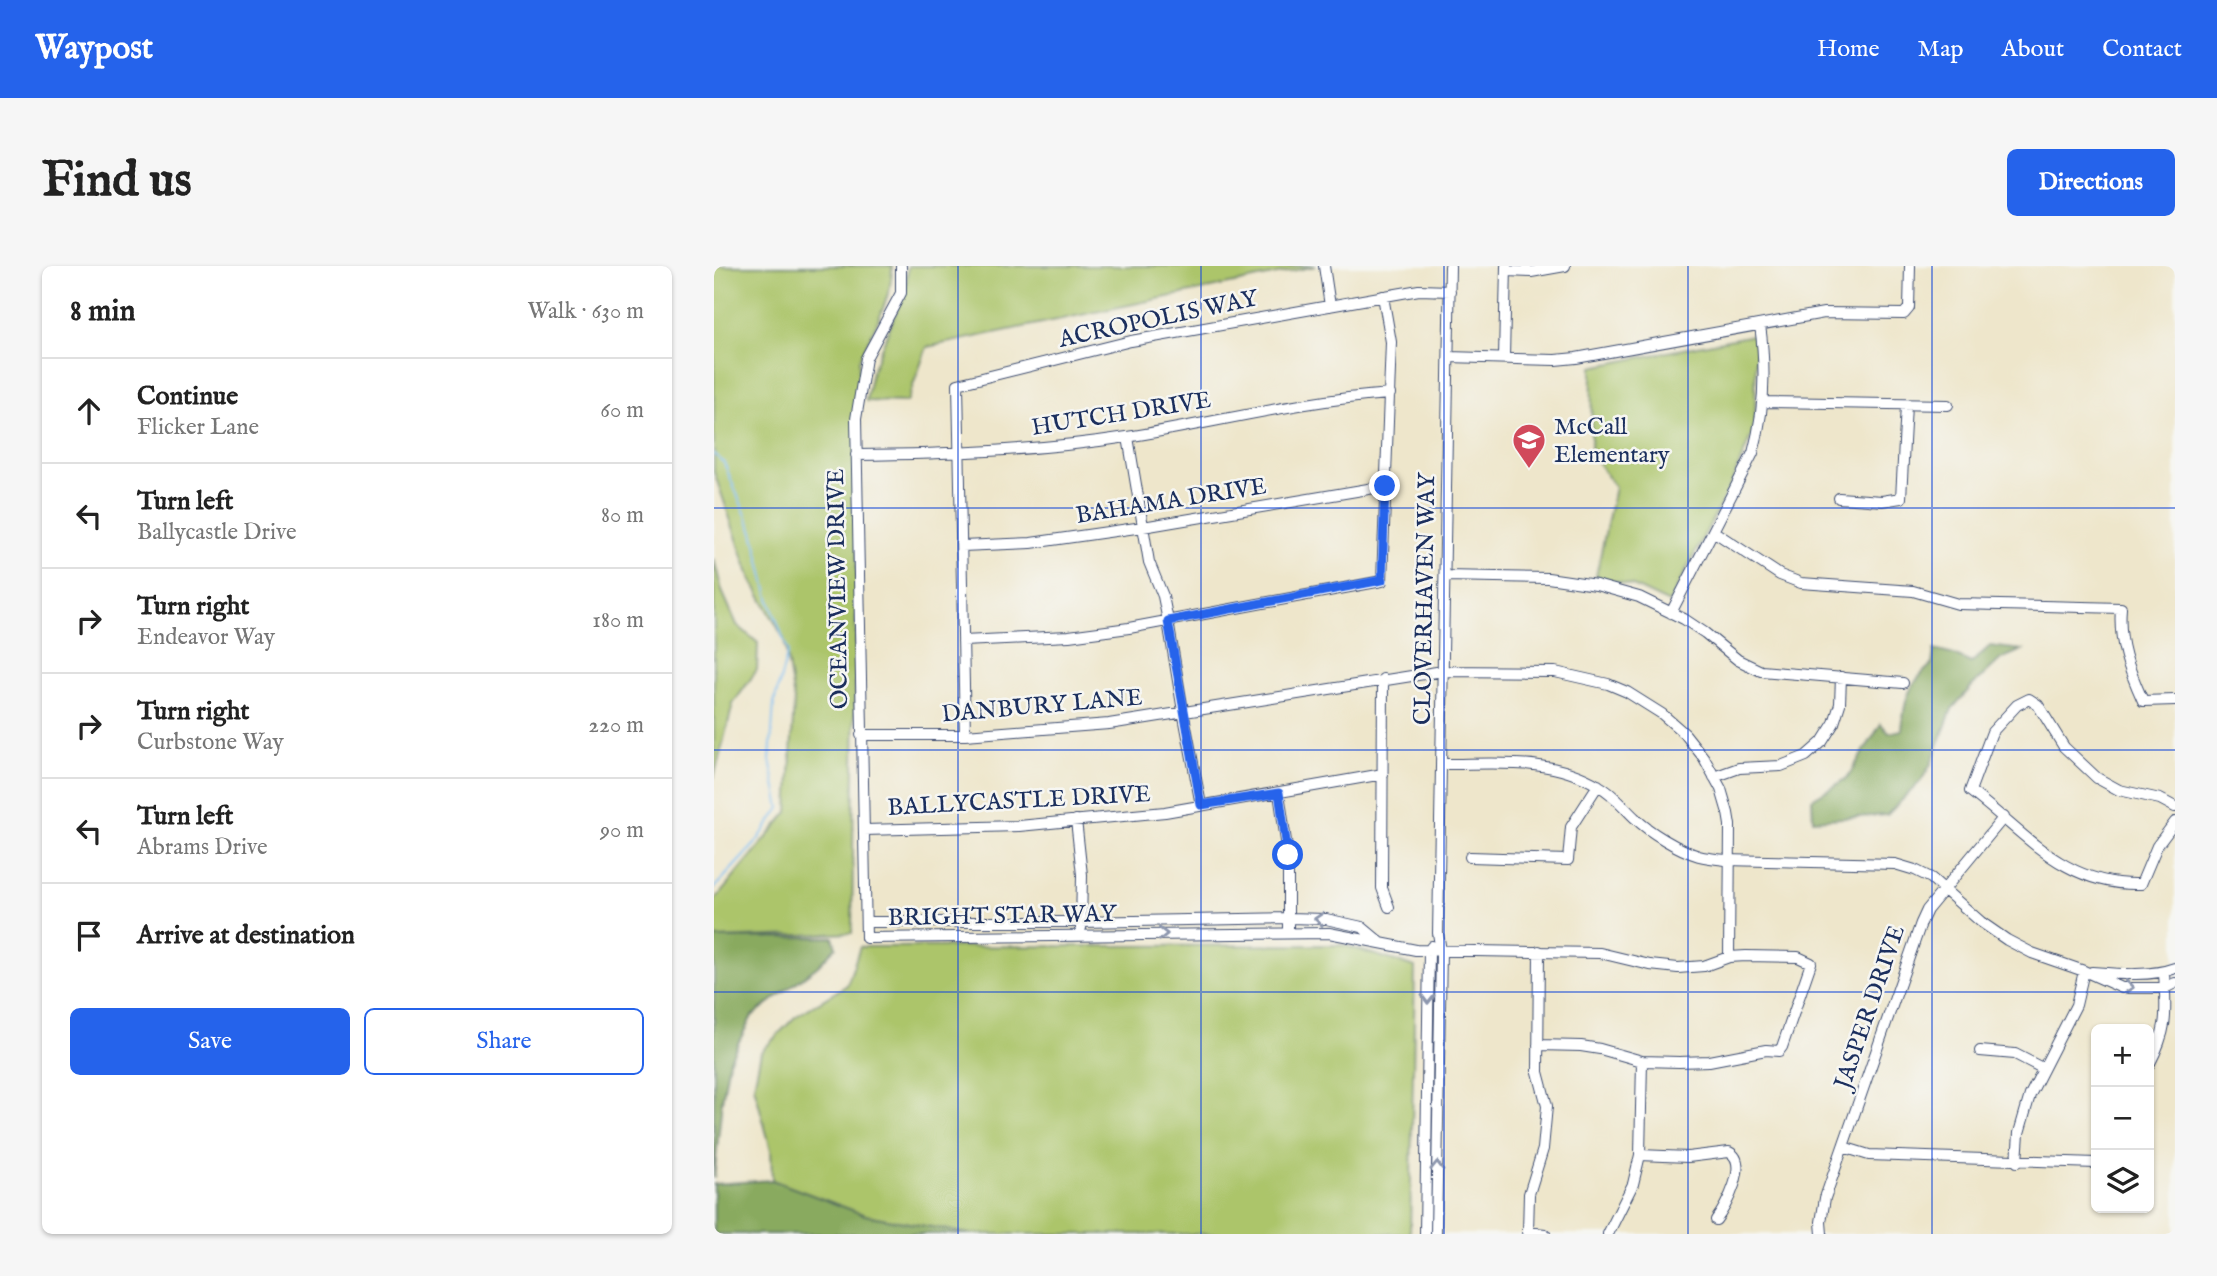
<!DOCTYPE html>
<meta charset="utf-8">
<style>
:root{--surface:#fff;--page:#f6f6f6;--text:#222;--muted:#767676;--line:#e0e0e0;--accent:#2563eb}
body{margin:0;font-family:"IM FELL English",serif;background:var(--page);color:var(--text)}
.controls{position:absolute;right:21px;bottom:21px;display:grid;overflow:hidden;border-radius:10px;box-shadow:0 2px 5px #0004}
.controls button{width:63px;height:63px;display:grid;place-items:center;padding:0;border:0;border-bottom:2px solid var(--line);background:var(--surface);color:var(--text);font:35px sans-serif}
.stop{position:absolute;width:21px;height:21px;margin:-16px;border:5px solid #2563eb;border-radius:50%;background:#fff}
.stop.end{background:#2563eb;border-color:#fff;box-shadow:0 2px 7px #0008}
.list{margin:0;padding:0;list-style:none}
h2{display:flex;justify-content:space-between;align-items:center;height:91px;margin:0;padding:0 28px;font-size:30px}
h2 small{font-size:23px;font-weight:400;color:var(--muted)}
.list li{display:grid;grid-template-columns:46px 1fr auto;gap:21px;align-items:center;box-sizing:border-box;height:105px;padding:0 28px;border-top:2px solid var(--line)}
.list b{display:block;font-size:26px;white-space:nowrap}
.list p{margin:0;font-size:23px;white-space:nowrap;color:var(--muted)}
.list em{font-size:23px;font-style:normal;color:var(--muted)}
.actions{display:flex;gap:14px;padding:21px 28px}
.actions a{flex:1;padding:16px 0;border:2px solid var(--accent);border-radius:10px;text-align:center;font-size:24px;color:var(--accent)}
.actions .main{background:var(--accent);color:#fff}
.icon{flex:none;width:38px;height:38px;fill:none;stroke:currentColor;stroke-width:2;stroke-linecap:round;stroke-linejoin:round}
.map{position:relative;flex:none;width:1461px;height:968px;overflow:hidden;border-radius:10px}
header{display:flex;align-items:center;gap:42px;box-sizing:border-box;height:98px;padding:0 35px;background:var(--accent);color:#fff}
header strong{font-size:33px}
nav{display:flex;gap:38px;margin-inline-start:auto;font-size:24px}
.intro{display:flex;align-items:center;justify-content:space-between;box-sizing:border-box;height:168px;padding:0 42px}
h1{margin:0;font-size:49px}
.button{padding:18px 32px;border-radius:10px;background:var(--accent);color:#fff;font-size:24px;font-weight:700}
main{display:flex;gap:42px;padding:0 42px}
aside{flex:1;background:var(--surface);border-radius:10px;box-shadow:0 2px 5px #0004}
.map>svg:first-child{display:block}
</style>
<header>
<strong>Waypost</strong>
<nav><a>Home</a><a>Map</a><a>About</a><a>Contact</a></nav>
</header>
<div class="intro"><h1>Find us</h1><a class="button">Directions</a></div>
<main>
<aside>
<h2>8 min<small>Walk · 630 m</small></h2>
<ul class="list">
<li><svg class="icon" aria-label="ahead" viewBox="0 0 24 24"><path d="M12 20V5M6 11l6-6 6 6"/></svg><div><b>Continue</b><p>Flicker Lane</p></div><em>60 m</em></li>
<li><svg class="icon" aria-label="left" viewBox="0 0 24 24"><path d="M17 20v-9H6M10 6l-5 5 5 5"/></svg><div><b>Turn left</b><p>Ballycastle Drive</p></div><em>80 m</em></li>
<li><svg class="icon" aria-label="right" viewBox="0 0 24 24"><path d="M7 20v-9h11M14 6l5 5-5 5"/></svg><div><b>Turn right</b><p>Endeavor Way</p></div><em>180 m</em></li>
<li><svg class="icon" aria-label="right" viewBox="0 0 24 24"><path d="M7 20v-9h11M14 6l5 5-5 5"/></svg><div><b>Turn right</b><p>Curbstone Way</p></div><em>220 m</em></li>
<li><svg class="icon" aria-label="left" viewBox="0 0 24 24"><path d="M17 20v-9H6M10 6l-5 5 5 5"/></svg><div><b>Turn left</b><p>Abrams Drive</p></div><em>90 m</em></li>
<li><svg class="icon" aria-label="arrive" viewBox="0 0 24 24"><path d="M6 21V4h12l-3 4 3 4H6"/></svg><div><b>Arrive at destination</b></div></li>
</ul>
<div class="actions"><a class="main">Save</a><a>Share</a></div>
</aside>
<div class="map">
<svg width="1461" height="968" viewBox="0 0 1461 968">
<rect width="100%" height="100%" fill="#f6f6f2"/>
<filter id="ink" filterUnits="userSpaceOnUse"><feTurbulence type="fractalNoise" baseFrequency=".0143" numOctaves="2"/><feDisplacementMap in="SourceGraphic" scale="14" xChannelSelector="R" yChannelSelector="G"/><feConvolveMatrix kernelMatrix="1 2 1 2 8 2 1 2 1" color-interpolation-filters="sRGB"/></filter>
<filter id="wash" filterUnits="userSpaceOnUse"><feTurbulence type="fractalNoise" baseFrequency=".00686" numOctaves="4" result="noise"/><feDisplacementMap in="SourceGraphic" scale="28" xChannelSelector="R" yChannelSelector="G"/><feGaussianBlur stdDeviation="1.57" result="paint"/><feColorMatrix in="noise" values="0 0 0 0 0 0 0 0 0 0 0 0 0 0 0 0 0 1.4 0 .05"/><feComposite in="paint" operator="in"/></filter>
<g filter="url(#wash)">
<rect width="100%" height="100%" fill="#eee6cb"/>
<path fill="#acc56b" stroke="#647a64" stroke-width="2" d="M0,0H178C179,30 158,67 145,94L138,667L0,672V635L74,546L80,434L70,373L36,311L0,206Z
M194,0H602L213,81L193,136L152,135L158,105L192,22Z
M1039,69L1042,84L1041,155L1038,168L1017,218L955,337L919,320L882,310L901,221L877,187L878,101Z
M0,293L8,325L23,359L44,377L43,404L19,438L0,512Z
M629,679L701,701L696,968H255L151,949L58,914L57,884L40,820L47,786L81,751L133,719L146,681Z"/>
<path fill="#89aa5f" stroke="#526c5e" stroke-width="2" d="M1276,380L1308,384L1287,393L1258,420L1238,443L1217,498L1207,515L1173,549L1099,554L1098,533L1133,512L1167,458L1175,467L1188,464C1190,433 1194,419 1218,398L1220,384L1240,389L1257,397Z
M119,671L122,681L104,700L38,750L15,795L8,835L0,913V672Z
M58,914L151,949L255,968H0V918Z"/>
<g fill="none" stroke-linecap="round" stroke-linejoin="round">
<path stroke="#7bbcf0" stroke-width="2" d="M0,188L10,197L39,266L56,336L74,385L60,437L56,494L66,542L41,578L0,622"/>
</g>
</g>
<g filter="url(#ink)">
<g fill="none" stroke-linecap="round" stroke-linejoin="round">
<defs>
<path id="minor" d="M187,0V27L152,92L142,153L152,672L615,667L702,684L886,687L936,699L964,702L990,700L1015,691L1032,690L1084,691L1097,697L1068,781L1065,785L1052,784L995,795L965,796L928,795L886,783L867,780L824,779
M610,0L616,40
M792,5L817,6L851,0
M735,91L841,94L862,92L1110,47L1190,48L1195,42L1196,0
M790,92L792,0
M1049,136L1234,139
M414,171L435,296L449,330L454,355L469,445L487,539
M142,189C233,188 323,185 413,171C501,157 587,134 676,128
M1125,232L1168,235L1187,232L1192,139
M999,265L1066,309L1087,317L1199,325L1244,338L1407,342C1404,376 1415,404 1429,435L1461,434
M248,280L317,277L429,261L672,220
M731,310L834,312L882,319L925,331L970,353L991,367L1024,394L1047,405L1189,417
M957,347L1039,187C1051,144 1052,102 1046,59
M249,375L355,370L415,362L668,315L677,76L669,30
M669,413L668,622L675,641
M147,469H251L395,458L729,405L841,406L894,418L913,426L948,448L971,468L990,492L1007,523L1014,547L1016,559L1015,691
M251,469L244,118L417,75L705,24L736,25
M729,498C782,498 838,491 885,520C900,528 909,541 921,552C935,566 965,584 985,590C993,592 1003,593 1012,594L1181,598L1201,604L1217,612L1267,656L1293,674L1318,687L1370,705L1408,722H1451L1461,717
M1000,511L1025,502L1067,500L1092,490L1108,476L1120,457L1126,438L1127,411
M565,527L574,589V667
M1461,541L1446,533L1405,524L1383,512L1350,481L1324,439L1315,433L1303,439L1278,466L1256,525C1311,566 1350,621 1427,618L1443,580L1461,556
M362,554L368,609L367,662
M150,564L305,560L451,546L669,508
M756,591L854,594L857,561L884,519
M152,656H367L575,652L612,653L648,661L666,676
M825,685L824,806L833,840L829,883L815,928L814,966L831,968
M1378,706C1404,708 1436,711 1461,702
M1266,785L1301,788L1328,802
M1435,799C1455,761 1452,747 1450,706
M1129,881L1155,889L1382,897
M926,889L974,891L1015,886C1036,896 1012,941 1002,954
M1303,896L1305,867L1316,829L1362,739L1370,705
M711,968L715,684L718,680
M722,968L727,685L724,667L736,0
M894,968L919,918L926,889L928,795
M1108,968L1107,956L1111,932L1207,657L1213,644L1290,551"/>
</defs>
<use href="#minor" stroke="#3b4a6e" stroke-width="12"/>
<use href="#minor" stroke="#fff" stroke-width="10"/>
</g>
<defs><path id="oneway-chevron" d="M-2-3.5L2.5 0L-2 3.5" fill="none" stroke-width="1.6" stroke-linecap="round" stroke-linejoin="round" transform="scale(1.75)"/></defs>
<g stroke="#8d97ae">
<use href="#oneway-chevron" transform="translate(605 653) rotate(-176)"/>
<use href="#oneway-chevron" transform="translate(449 668) rotate(-1)"/>
<use href="#oneway-chevron" transform="translate(1415 721) rotate(6)"/>
<use href="#oneway-chevron" transform="translate(714 733) rotate(91)"/>
<use href="#oneway-chevron" transform="translate(723 900) rotate(-89)"/>
</g>
</g>
<g fill="none" stroke-linecap="round" stroke-linejoin="round" filter="url(#ink)">
<path stroke="#2563eb" stroke-width="9" d="M574,589L565,527L487,539L454,355L668,314L671,220"/>
</g>
<path fill="none" stroke="#1d4ed8" stroke-width="2" stroke-opacity="0.55" d="M244,0V968M487,0V968M730,0V968M974,0V968M1218,0V968M0,242H1461M0,484H1461M0,726H1461"/>
<defs>
<symbol id="school-pin" viewBox="-11 -11 22 30"><path d="M0 17L-7.5 6A9.5 9.5 0 1 1 7.5 6Z" fill="#d1495b" stroke="#f6f6f2"/><path d="M0-5L7-2L0 1L-7-2ZM-4 1L0 2.5L4 1V4Q0 6-4 4Z" fill="#fff"/></symbol>
</defs>
<g fill-rule="evenodd">
<use href="#school-pin" x="796" y="155" width="38" height="52"/>
</g>
<g text-anchor="middle" stroke-width="5" stroke-linejoin="round" paint-order="stroke">
<g font-size="24" fill="#1b2f5e" stroke="#f6f6f2">
<text transform="translate(444 52) rotate(-12)" y="8">ACROPOLIS WAY</text>
<text transform="translate(407 147) rotate(-9)" y="8">HUTCH DRIVE</text>
<text transform="translate(457 234) rotate(-9)" y="8">BAHAMA DRIVE</text>
<text transform="translate(123 323) rotate(-91)" y="8">OCEANVIEW DRIVE</text>
<text transform="translate(710 333) rotate(-89)" y="8">CLOVERHAVEN WAY</text>
<text transform="translate(328 439) rotate(-5)" y="8">DANBURY LANE</text>
<text transform="translate(305 534) rotate(-3)" y="8">BALLYCASTLE DRIVE</text>
<text transform="translate(288 649) rotate(-1)" y="8">BRIGHT STAR WAY</text>
<text transform="translate(1155 741) rotate(-71)" y="8">JASPER DRIVE</text>
</g>
<g font-size="24" fill="#1b2f5e" stroke="#f6f6f2" text-anchor="start">
<text x="840" y="168">McCall<tspan x="840" dy="28">Elementary</tspan></text>
</g>
</g>
</svg>
<div class="controls">
<button>+</button>
<button>−</button>
<button><svg class="icon" aria-label="layers" viewBox="0 0 24 24"><path d="M12 4l9 5-9 5-9-5zM3 14l9 5 9-5"/></svg></button>
</div>
<div class="stop" style="left:574px;top:589px"></div>
<div class="stop end" style="left:671px;top:220px"></div>
</div>
</main>
